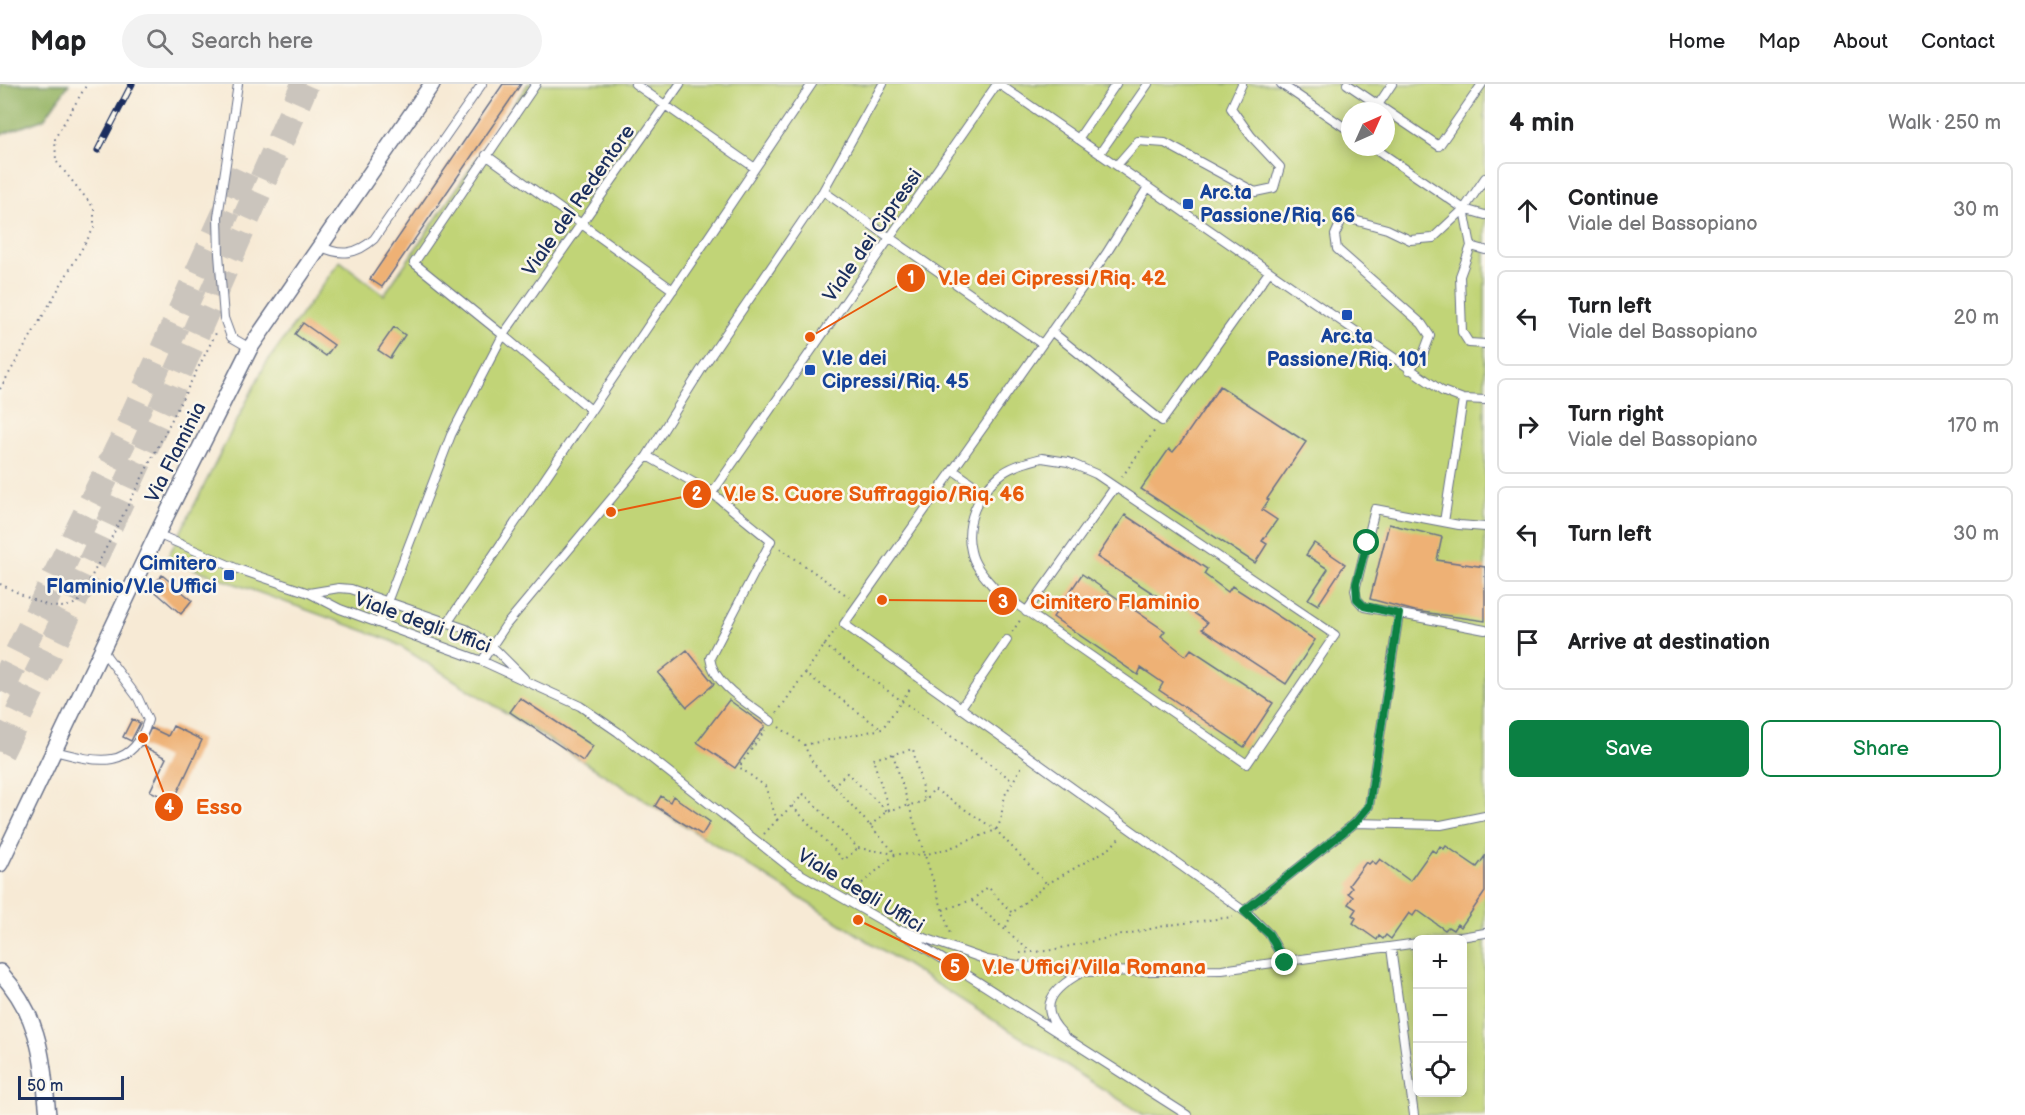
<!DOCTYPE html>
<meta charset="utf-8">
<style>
:root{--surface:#fff;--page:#f2f2f2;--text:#202124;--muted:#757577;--line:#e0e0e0;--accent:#0b8043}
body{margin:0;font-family:"Balsamiq Sans",sans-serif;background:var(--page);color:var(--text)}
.controls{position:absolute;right:18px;bottom:18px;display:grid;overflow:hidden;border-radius:9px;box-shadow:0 3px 15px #0003}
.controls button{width:54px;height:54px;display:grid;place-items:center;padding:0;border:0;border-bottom:2px solid var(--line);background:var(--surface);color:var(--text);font:30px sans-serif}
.compass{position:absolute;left:1341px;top:18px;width:54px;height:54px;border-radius:50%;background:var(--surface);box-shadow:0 3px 15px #0003;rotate:45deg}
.scale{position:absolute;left:18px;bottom:15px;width:106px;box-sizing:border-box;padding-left:6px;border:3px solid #1b2f5e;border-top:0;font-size:16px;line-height:21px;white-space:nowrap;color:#1b2f5e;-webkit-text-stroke:4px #fbf7ec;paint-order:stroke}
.stop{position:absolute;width:18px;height:18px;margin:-14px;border:4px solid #0b8043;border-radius:50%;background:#fff}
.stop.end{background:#0b8043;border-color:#fff;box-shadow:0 2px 6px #0008}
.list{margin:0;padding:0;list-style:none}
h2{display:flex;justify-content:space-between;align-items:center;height:78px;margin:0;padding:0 24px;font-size:26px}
h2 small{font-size:20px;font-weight:400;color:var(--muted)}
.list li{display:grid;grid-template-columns:39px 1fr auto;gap:18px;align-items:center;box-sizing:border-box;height:96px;margin:0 12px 12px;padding:0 12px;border:2px solid var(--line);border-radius:9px}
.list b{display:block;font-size:22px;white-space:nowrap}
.list p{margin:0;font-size:20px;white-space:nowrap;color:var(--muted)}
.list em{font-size:20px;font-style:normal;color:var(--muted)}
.actions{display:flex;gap:12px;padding:18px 24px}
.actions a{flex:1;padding:14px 0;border:2px solid var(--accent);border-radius:9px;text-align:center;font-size:21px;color:var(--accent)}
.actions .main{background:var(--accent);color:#fff}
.icon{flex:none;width:33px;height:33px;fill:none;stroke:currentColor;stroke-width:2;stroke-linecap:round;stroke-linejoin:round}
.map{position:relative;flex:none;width:1485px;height:1031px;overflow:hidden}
header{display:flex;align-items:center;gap:36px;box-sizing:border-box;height:84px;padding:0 30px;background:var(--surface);border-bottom:2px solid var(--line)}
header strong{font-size:28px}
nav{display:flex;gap:33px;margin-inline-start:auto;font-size:21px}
.search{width:420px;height:54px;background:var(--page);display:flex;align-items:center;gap:15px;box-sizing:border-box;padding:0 21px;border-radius:33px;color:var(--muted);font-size:22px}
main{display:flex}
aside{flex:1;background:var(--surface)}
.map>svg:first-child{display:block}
</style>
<header>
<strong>Map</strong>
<div class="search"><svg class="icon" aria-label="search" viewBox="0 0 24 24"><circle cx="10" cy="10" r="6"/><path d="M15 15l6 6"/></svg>Search here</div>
<nav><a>Home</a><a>Map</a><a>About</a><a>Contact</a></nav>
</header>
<main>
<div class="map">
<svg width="1485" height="1031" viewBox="0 0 1485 1031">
<rect width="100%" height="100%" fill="#fbf7ec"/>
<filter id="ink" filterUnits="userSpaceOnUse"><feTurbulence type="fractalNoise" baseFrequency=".0167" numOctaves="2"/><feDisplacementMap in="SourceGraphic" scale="12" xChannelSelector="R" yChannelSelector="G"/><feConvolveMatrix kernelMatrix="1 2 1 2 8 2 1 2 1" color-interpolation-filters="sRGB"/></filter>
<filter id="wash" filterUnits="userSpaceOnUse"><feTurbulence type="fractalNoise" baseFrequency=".008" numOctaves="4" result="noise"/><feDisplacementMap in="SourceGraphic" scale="24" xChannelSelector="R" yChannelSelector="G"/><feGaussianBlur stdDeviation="1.35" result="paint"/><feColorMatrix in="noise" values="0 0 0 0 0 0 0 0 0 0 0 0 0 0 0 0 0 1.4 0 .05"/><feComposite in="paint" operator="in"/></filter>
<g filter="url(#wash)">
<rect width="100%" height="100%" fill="#f7ead5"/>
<path fill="#c1d477" stroke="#6e826a" stroke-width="1.5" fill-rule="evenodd" d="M528,0H1485V1031H1144L392,557L167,475L265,281L340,177L384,211ZM1350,27H1386V63H1350ZM1418,856H1462V1008H1418Z"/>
<path fill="#98b668" stroke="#5a7263" stroke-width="1.5" d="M0,0H69L44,35L0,51Z"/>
<g id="blocks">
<path fill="#eeb174" d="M503,0H521L382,203L370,195Z
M303,239L334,261L326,272L295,250Z
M394,243L405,251L390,274L378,266Z
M1220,302L1306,358L1267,415L1269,416L1262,426L1277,436L1262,457L1267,460L1255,479L1141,405L1169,365L1173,368L1182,357Z
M1125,431L1207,485L1204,490L1228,508L1232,502L1315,556L1286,600L1202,545L1207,539L1201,534L1183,522L1180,527L1097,473Z
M1389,440L1442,453L1437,476L1485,483V537L1415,527L1370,515Z
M1314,459L1345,480L1318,521L1308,515L1328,485L1306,471Z
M1082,490L1165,547L1161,552L1186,572L1191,565L1273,619L1244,663L1159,606L1163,599L1141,584L1138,591L1053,533Z
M162,491L192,516L181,530L151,504Z
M687,566L714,600L687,623L658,589Z
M520,614L593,662L583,677L510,628Z
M729,616L765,642L735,684L697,658Z
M132,635L140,639L131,657L123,653Z
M173,642L202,656L173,718L150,707L166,674L142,662L151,644L168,652Z
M661,712L670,718L673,712L710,738L702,751L655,722Z
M1440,762L1444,765L1446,762L1477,783L1485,772V808L1461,843L1457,840L1453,846L1448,843L1445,846L1417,826L1413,832L1409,829L1391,855L1386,851L1383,855L1379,852L1377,856L1353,839L1356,834L1352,831L1356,825L1348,820L1353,813L1348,809L1352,804L1349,801L1366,778L1369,780L1372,777L1376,780L1380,775L1410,797L1432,766L1436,769Z"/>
</g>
</g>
<g filter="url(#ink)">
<use href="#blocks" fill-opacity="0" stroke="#687088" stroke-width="1.5"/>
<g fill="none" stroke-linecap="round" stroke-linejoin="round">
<path stroke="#cbc5bd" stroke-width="28" stroke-dasharray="28 14" stroke-linecap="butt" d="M0,607L124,354L249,78
M0,668C110,449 207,224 305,0"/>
<defs>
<path id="lane" d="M238,0L218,133L219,170L224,234L231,253L250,264
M635,0L755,84
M999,0L1442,307L1463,315L1485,316
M1281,0L1350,47
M1347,0L1439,62L1482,0
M1378,21L1392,0
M1078,55L1116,0
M1373,63L1464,125L1485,131
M1100,69L1148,0
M486,71L673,206
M1117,81L1138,57L1165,59L1255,108L1274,104L1280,83L1251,52L1231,24L1242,0
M1148,103L1106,170L844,540L1251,832L1269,850L1285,879
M823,107L1042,260
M1464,125L1471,162
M320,162C341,173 357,170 374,155L482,0
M1485,166L1471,162L1460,192L1462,248L1469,259L1485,260
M1051,247L1162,337L1269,188
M1409,286L1424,268L1430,252L1422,240L1337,165L1335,151L1343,133L1387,145L1410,156L1433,154L1464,125L1485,94
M591,326L503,251L680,0
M647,372L712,409L771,457L710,574C713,601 752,622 771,637
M1042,374L1068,378L1096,390L1335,551L1247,680L996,506C987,495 974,483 971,467C964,440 978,409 999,392C1010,382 1028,378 1042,374Z
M953,386L984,408
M712,409L997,0
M1444,438L1463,315
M1485,443L1459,441L1375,425L1355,506L1357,515L1364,523L1485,546
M157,450L238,485L309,509L340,525L482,577L580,622L618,648L792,785L886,839L1187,1031
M309,509L339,504L351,505L466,545L493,563L524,594
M1026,528L1115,403
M448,538L812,0
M379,539L451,351L503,251L414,179L536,0
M482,577L506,541L647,372L701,286L823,107L883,0
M960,625L1007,556
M54,667C97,678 133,688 148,636L138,614L102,566
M1355,739L1441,741L1485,732
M1244,827L1355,739L1369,722L1399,530
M902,846L987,876L1044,885L1083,888L1222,886L1418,859
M1443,856L1485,849
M1391,864L1414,1031
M1063,950C1035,922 1054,904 1081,889"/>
<path id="street" d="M0,780L157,450L250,264L432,0
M0,888C41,934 42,973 48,1031"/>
</defs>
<use href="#lane" stroke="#687088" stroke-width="10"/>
<use href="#street" stroke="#687088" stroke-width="18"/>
<path stroke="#687088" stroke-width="2" stroke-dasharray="1.5 4.5" stroke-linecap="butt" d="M0,305L94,144V124L56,77L55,54L87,0
M1122,393L1155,346
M780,464L849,513
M0,500C23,510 56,534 79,517L217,247
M1012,548L1021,535
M824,561L1012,696
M805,589L880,644
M777,629L836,545
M779,643L804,661L813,679L896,770
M804,661L882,645L912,602
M893,670C911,731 932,791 951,853
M833,702L847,689L887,727
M792,722L844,776L858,764
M889,726L873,675L913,665L925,717
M777,736L804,710L858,764L896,770
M870,742L887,727L925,717L934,705L996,746L1046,799
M764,750L777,736L765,702L739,683L765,646
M853,807L896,770L923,771L947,765L996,746L1000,738L1005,711L1022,682
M972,817L1031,868
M943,826L972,816L988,803L1012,829L1047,800L1110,764L1121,752
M1006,843L1012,829
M1020,869L1047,867L1169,841L1233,833"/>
<use href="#lane" stroke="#fff" stroke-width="8"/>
<use href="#street" stroke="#fff" stroke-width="15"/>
<defs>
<path id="rail" d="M98,66L132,0"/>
</defs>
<use href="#rail" stroke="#1b2f5e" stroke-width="7"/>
<use href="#rail" stroke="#fbf7ec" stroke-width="4.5" stroke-dasharray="14" stroke-linecap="butt"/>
</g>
</g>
<g fill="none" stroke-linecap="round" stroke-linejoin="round" filter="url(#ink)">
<path stroke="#0b8043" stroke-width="8" d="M1285,879L1269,850L1244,827L1355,739L1369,722L1399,530L1364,522L1357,515L1356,500L1367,459"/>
</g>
<g fill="#1a4fb4" stroke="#fbf7ec" stroke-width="2">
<rect x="1182" y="114" width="12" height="12" rx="3"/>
<rect x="1341" y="225" width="12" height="12" rx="3"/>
<rect x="804" y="280" width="12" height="12" rx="3"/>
<rect x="223" y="485" width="12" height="12" rx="3"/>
</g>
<g text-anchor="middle" stroke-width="5" stroke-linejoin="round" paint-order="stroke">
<g font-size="20" font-weight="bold" fill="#164399" stroke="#fbf7ec" text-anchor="start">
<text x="1200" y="115">Arc.ta<tspan x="1200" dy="23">Passione/Riq. 66</tspan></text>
<text x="1347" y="259" text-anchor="middle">Arc.ta<tspan x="1347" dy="23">Passione/Riq. 101</tspan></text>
<text x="822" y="281">V.le dei<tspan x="822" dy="23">Cipressi/Riq. 45</tspan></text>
<text x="217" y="486" text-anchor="end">Cimitero<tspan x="217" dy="23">Flaminio/V.le Uffici</tspan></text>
</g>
<g font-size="20" fill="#1b2f5e" stroke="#fbf7ec">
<text transform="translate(578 116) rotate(-55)" y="7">Viale del Redentore</text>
<text transform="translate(872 151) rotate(-55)" y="7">Viale dei Cipressi</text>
<text transform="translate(175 368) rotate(-63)" y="7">Via Flaminia</text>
<text transform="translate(423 538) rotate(20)" y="7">Viale degli Uffici</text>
<text transform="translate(861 806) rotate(31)" y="7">Viale degli Uffici</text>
</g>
</g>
<path fill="none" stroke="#e8590c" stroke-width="2" d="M810 253L911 194M611 428L697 410M882 516L1003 517M143 654L169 723M858 836L955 883"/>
<g fill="#e8590c" stroke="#fbf7ec" stroke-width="2">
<circle cx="810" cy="253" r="6"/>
<circle cx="611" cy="428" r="6"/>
<circle cx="882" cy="516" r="6"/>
<circle cx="143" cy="654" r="6"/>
<circle cx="858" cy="836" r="6"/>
<circle cx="911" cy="194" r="15"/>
<circle cx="697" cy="410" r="15"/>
<circle cx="1003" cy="517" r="15"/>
<circle cx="169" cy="723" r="15"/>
<circle cx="955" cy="883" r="15"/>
</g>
<g font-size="18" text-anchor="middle" font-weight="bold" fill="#fff">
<text x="911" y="200">1</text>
<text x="697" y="416">2</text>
<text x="1003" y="524">3</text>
<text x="169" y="729">4</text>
<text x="955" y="889">5</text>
</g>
<g font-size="21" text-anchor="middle" font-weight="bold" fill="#e8590c" stroke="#fbf7ec" stroke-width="5" stroke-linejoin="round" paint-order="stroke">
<text x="1052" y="201">V.le dei Cipressi/Riq. 42</text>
<text x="874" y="417">V.le S. Cuore Suffraggio/Riq. 46</text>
<text x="1115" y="525">Cimitero Flaminio</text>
<text x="219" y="730">Esso</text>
<text x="1094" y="890">V.le Uffici/Villa Romana</text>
</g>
</svg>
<div class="controls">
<button>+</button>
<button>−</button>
<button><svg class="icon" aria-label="locate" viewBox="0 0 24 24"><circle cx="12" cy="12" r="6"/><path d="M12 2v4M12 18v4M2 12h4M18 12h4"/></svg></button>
</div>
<svg class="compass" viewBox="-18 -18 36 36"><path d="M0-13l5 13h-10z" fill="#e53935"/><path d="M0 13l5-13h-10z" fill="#757577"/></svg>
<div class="scale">50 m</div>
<div class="stop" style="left:1367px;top:459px"></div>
<div class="stop end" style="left:1285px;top:879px"></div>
</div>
<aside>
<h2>4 min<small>Walk · 250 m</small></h2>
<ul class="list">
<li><svg class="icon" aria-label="ahead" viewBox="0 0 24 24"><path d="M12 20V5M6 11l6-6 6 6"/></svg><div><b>Continue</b><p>Viale del Bassopiano</p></div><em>30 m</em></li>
<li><svg class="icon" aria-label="left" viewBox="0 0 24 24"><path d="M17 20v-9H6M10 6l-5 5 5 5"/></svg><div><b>Turn left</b><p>Viale del Bassopiano</p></div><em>20 m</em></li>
<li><svg class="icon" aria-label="right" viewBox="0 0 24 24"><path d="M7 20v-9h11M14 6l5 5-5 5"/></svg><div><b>Turn right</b><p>Viale del Bassopiano</p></div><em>170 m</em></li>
<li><svg class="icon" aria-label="left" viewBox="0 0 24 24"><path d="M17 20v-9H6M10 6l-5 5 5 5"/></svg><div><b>Turn left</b></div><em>30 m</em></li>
<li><svg class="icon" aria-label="arrive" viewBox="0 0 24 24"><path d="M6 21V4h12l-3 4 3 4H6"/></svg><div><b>Arrive at destination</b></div></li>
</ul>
<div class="actions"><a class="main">Save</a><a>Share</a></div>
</aside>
</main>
